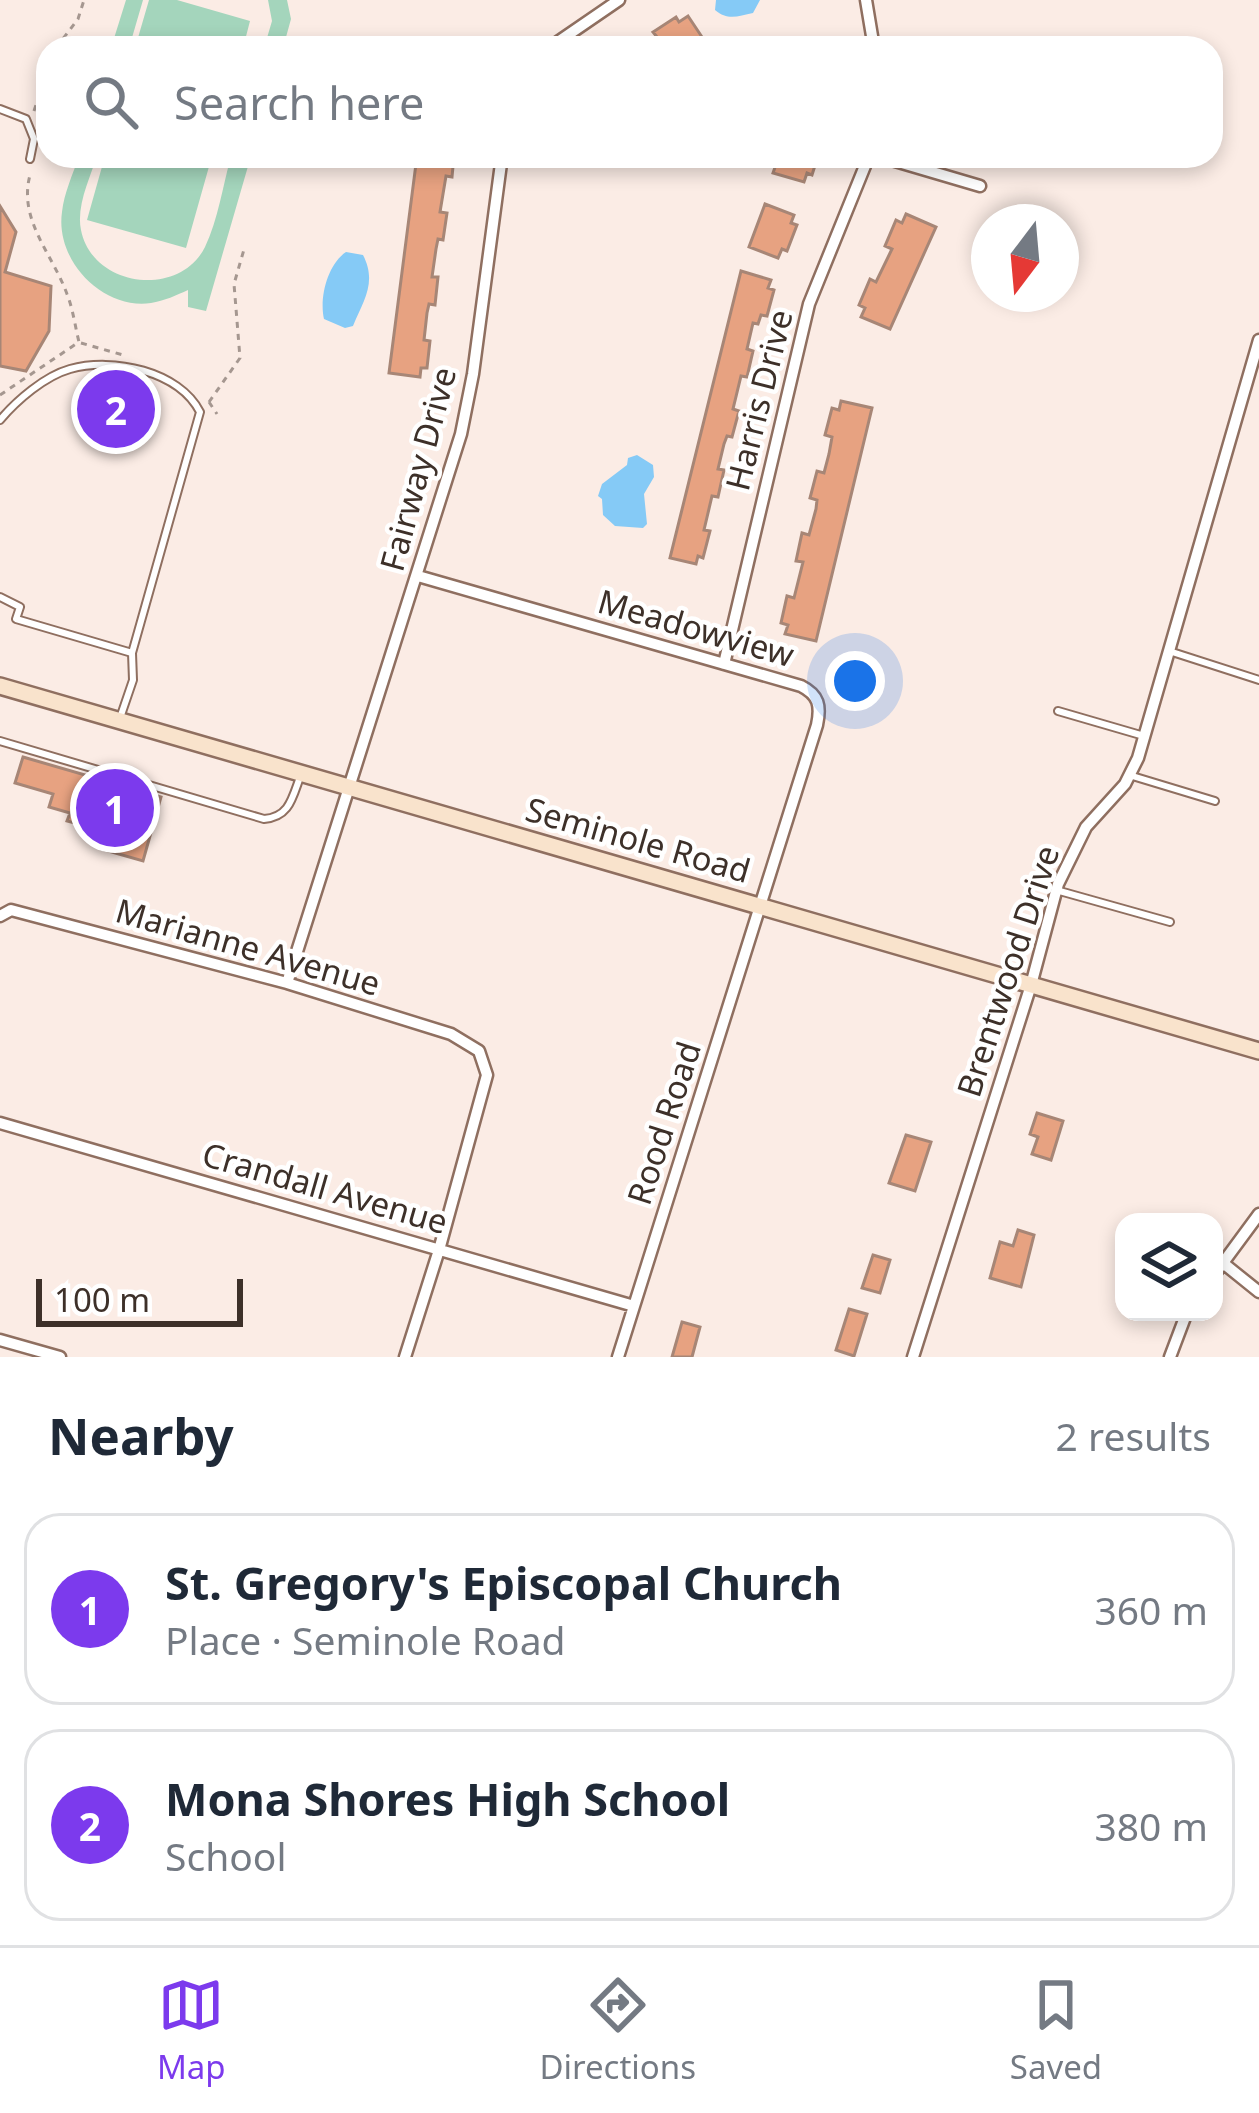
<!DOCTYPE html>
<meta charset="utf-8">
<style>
:root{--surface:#fff;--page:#f6f6f7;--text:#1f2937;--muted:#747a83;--line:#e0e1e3;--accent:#7c3aed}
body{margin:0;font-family:"Noto Sans",sans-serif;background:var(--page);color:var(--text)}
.controls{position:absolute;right:36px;bottom:36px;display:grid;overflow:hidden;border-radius:24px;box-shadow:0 6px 18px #0003}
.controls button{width:108px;height:108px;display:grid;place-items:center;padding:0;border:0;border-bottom:3px solid var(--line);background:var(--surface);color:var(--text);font:60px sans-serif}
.compass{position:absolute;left:971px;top:204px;width:108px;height:108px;border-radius:50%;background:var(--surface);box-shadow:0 6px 18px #0003;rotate:196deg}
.scale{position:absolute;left:36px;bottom:30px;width:207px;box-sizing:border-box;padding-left:12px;border:6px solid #3d3029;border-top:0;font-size:33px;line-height:42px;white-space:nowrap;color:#3d3029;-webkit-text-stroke:9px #fff;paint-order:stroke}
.you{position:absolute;left:855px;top:681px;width:42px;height:42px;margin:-30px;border:9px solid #fff;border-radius:50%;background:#1a73e8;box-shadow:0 0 0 18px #1a73e833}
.badge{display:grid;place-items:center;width:78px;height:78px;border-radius:50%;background:var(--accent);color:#fff;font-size:39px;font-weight:700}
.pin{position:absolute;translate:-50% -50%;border:6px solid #fff;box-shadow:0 3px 12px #0006}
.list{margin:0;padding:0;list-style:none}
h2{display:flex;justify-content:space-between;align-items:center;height:156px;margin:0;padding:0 48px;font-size:51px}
h2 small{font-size:39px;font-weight:400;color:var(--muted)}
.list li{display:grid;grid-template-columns:78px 1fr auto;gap:36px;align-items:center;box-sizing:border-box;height:192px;margin:0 24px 24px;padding:0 24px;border:3px solid var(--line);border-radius:36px}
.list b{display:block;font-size:45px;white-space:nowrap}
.list p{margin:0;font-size:39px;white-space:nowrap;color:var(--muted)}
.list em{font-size:39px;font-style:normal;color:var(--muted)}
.icon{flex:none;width:66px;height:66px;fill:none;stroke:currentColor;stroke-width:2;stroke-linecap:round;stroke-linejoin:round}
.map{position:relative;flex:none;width:1259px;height:1357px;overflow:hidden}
.search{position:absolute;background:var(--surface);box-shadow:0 6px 18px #0003;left:36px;right:36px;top:36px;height:132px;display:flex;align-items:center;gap:30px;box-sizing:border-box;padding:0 42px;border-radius:36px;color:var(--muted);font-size:45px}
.sheet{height:588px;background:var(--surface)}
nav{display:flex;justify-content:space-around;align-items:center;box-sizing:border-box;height:168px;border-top:3px solid var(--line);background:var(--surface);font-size:33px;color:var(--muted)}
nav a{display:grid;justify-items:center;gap:6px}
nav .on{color:var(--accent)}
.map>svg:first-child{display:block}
</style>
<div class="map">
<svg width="1259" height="1357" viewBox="0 0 1259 1357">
<rect width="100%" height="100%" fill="#fbece5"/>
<path fill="#a4d5bc" d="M126,0H143L129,48H111Z
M149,0H177L250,21L243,48H135Z
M268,0H287L291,19L283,48H264L272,21Z
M79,156H97C90,178 76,206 81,230C92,287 179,299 205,247C218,220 223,185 231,156H251L206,311L188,307V290C177,295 164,301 151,303C102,310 55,260 62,212C64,193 73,174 79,156Z
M105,156H212L186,248L87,220Z"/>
<path fill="#85caf6" d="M716,0H760L753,13C738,16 728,21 715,10Z
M346,252L363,255C377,282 364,300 353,326L345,328L324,319C319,297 328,264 346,252Z
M637,455L653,465L654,477L644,494L647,524L643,528L615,526L603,515L602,499L598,496L602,484L627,465L628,458Z"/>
<path fill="#e7a281" stroke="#a78676" stroke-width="3" d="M688,16L706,43L699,48H641L657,37L653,32L676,17L679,22Z
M417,156H454L452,177L446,176L440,212L447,213L443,240L438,239L436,249L432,277H438L435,305L429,304L427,313L424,340L430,341L427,368H421L420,377L389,373Z
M779,156H818L812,175L807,173L804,182L773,173Z
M765,204L794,215L791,223L797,225L787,251L782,249L778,258L749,247Z
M0,206L16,232L5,272L51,286L49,331L26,371L0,366Z
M906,214L936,227L890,329L861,317L865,308L859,305L870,279L876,282L892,249L885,246L896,220L902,223Z
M741,271L771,280L768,288L774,290L767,316L761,315L758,324L753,323L747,349L753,351L747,377L741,376L733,409L739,411L732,437L727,436L724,444L718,469L724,470L718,497L712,496L704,530L710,531L703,558L698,556L696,564L670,558Z
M841,401L872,408L816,641L785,634L788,625L781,623L787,596L794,598L803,562L796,561L802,533L809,535L816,509L817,500L810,498L817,471L824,473L829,454L832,437L825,435L832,408L839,410Z
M23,757L161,797L143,861L101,849L109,822L85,814L82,825L67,821L70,813L49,807L53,794L15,783Z
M1037,1113L1063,1121L1051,1160L1032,1154L1038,1137L1030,1134Z
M906,1135L931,1142L915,1191L889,1183Z
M1018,1230L1034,1235L1021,1287L990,1278L1000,1242L1013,1246Z
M873,1255L890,1260L880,1293L862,1288Z
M849,1309L867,1314L854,1356L836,1350Z
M682,1322L700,1327L692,1357H672Z"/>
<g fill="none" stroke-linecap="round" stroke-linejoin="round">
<defs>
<path id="lane" d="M0,109L26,119L34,139L30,159
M0,420C17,400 45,376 70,369C113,357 179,371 200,412L132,653L133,680L119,721
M0,597L20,607L16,619L132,653
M1169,651L1259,680
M1058,711L1144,736
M0,741L264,819C289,817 292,799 300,777
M1129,775L1215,801
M1056,890L1170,922"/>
<path id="street" d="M866,0L874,48
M549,48L619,0
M878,156L980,186
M418,576L801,686C819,695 821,706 817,725L618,1357
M724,664L809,304L869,156
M0,916L11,910L287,983L451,1034L479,1051L487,1075L439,1250L405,1357
M287,983L461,434L473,374L502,156
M0,1123L634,1306
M1223,1263L1259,1292
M1214,1275L1259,1214
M0,1340L60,1357
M913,1357L1031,985L1058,884L1086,827L1125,784L1138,758L1259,340
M1170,1357L1187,1312"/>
<path id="secondary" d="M0,686L1259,1051"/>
</defs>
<use href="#lane" stroke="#8f6f60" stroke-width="10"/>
<use href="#street" stroke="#8f6f60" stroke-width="15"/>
<use href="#secondary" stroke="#8f6f60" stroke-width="20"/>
<path stroke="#a59790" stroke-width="3" stroke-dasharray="6 6" stroke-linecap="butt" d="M56,48L78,19L84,0
M34,111L48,69
M81,343L123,355
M0,395L79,342C75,326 73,309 67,294C52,253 18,220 30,175
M209,402L240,358L234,284L245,246
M209,402L217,414"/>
<use href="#lane" stroke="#fff" stroke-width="6"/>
<use href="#street" stroke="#fff" stroke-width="10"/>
<use href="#secondary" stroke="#f9e3cc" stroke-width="15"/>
</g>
<g text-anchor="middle" stroke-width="9" stroke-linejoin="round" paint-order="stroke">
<g font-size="33" fill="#3d3029" stroke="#fff">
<text transform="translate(759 400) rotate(-76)" y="12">Harris Drive</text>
<text transform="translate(418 469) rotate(-75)" y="12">Fairway Drive</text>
<text transform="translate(696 628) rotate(16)" y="12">Meadowview</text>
<text transform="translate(638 840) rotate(16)" y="12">Seminole Road</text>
<text transform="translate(248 947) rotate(16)" y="12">Marianne Avenue</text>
<text transform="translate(1008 971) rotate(-72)" y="12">Brentwood Drive</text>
<text transform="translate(664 1123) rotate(-72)" y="12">Rood Road</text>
<text transform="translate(325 1188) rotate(16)" y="12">Crandall Avenue</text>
</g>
</g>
</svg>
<div class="controls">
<button><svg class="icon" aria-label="layers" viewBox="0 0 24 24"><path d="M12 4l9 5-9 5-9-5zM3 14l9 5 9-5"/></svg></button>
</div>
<svg class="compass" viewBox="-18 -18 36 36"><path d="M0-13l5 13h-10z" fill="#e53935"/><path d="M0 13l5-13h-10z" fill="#747a83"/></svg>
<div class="scale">100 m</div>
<div class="you"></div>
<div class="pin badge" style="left:115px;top:808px">1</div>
<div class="pin badge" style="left:116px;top:409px">2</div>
<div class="search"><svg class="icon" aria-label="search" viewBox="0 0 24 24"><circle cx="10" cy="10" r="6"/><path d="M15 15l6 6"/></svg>Search here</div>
</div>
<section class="sheet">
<h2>Nearby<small>2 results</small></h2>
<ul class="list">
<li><span class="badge">1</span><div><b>St. Gregory's Episcopal Church</b><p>Place · Seminole Road</p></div><em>360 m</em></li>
<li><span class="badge">2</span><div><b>Mona Shores High School</b><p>School</p></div><em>380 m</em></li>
</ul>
</section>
<nav>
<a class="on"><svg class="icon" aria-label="map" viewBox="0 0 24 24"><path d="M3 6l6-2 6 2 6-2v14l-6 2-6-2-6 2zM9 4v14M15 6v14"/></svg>Map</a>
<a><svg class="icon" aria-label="directions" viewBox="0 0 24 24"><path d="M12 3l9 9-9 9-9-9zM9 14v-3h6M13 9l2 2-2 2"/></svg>Directions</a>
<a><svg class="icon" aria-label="saved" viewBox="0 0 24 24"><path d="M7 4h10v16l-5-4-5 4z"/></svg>Saved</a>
</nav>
